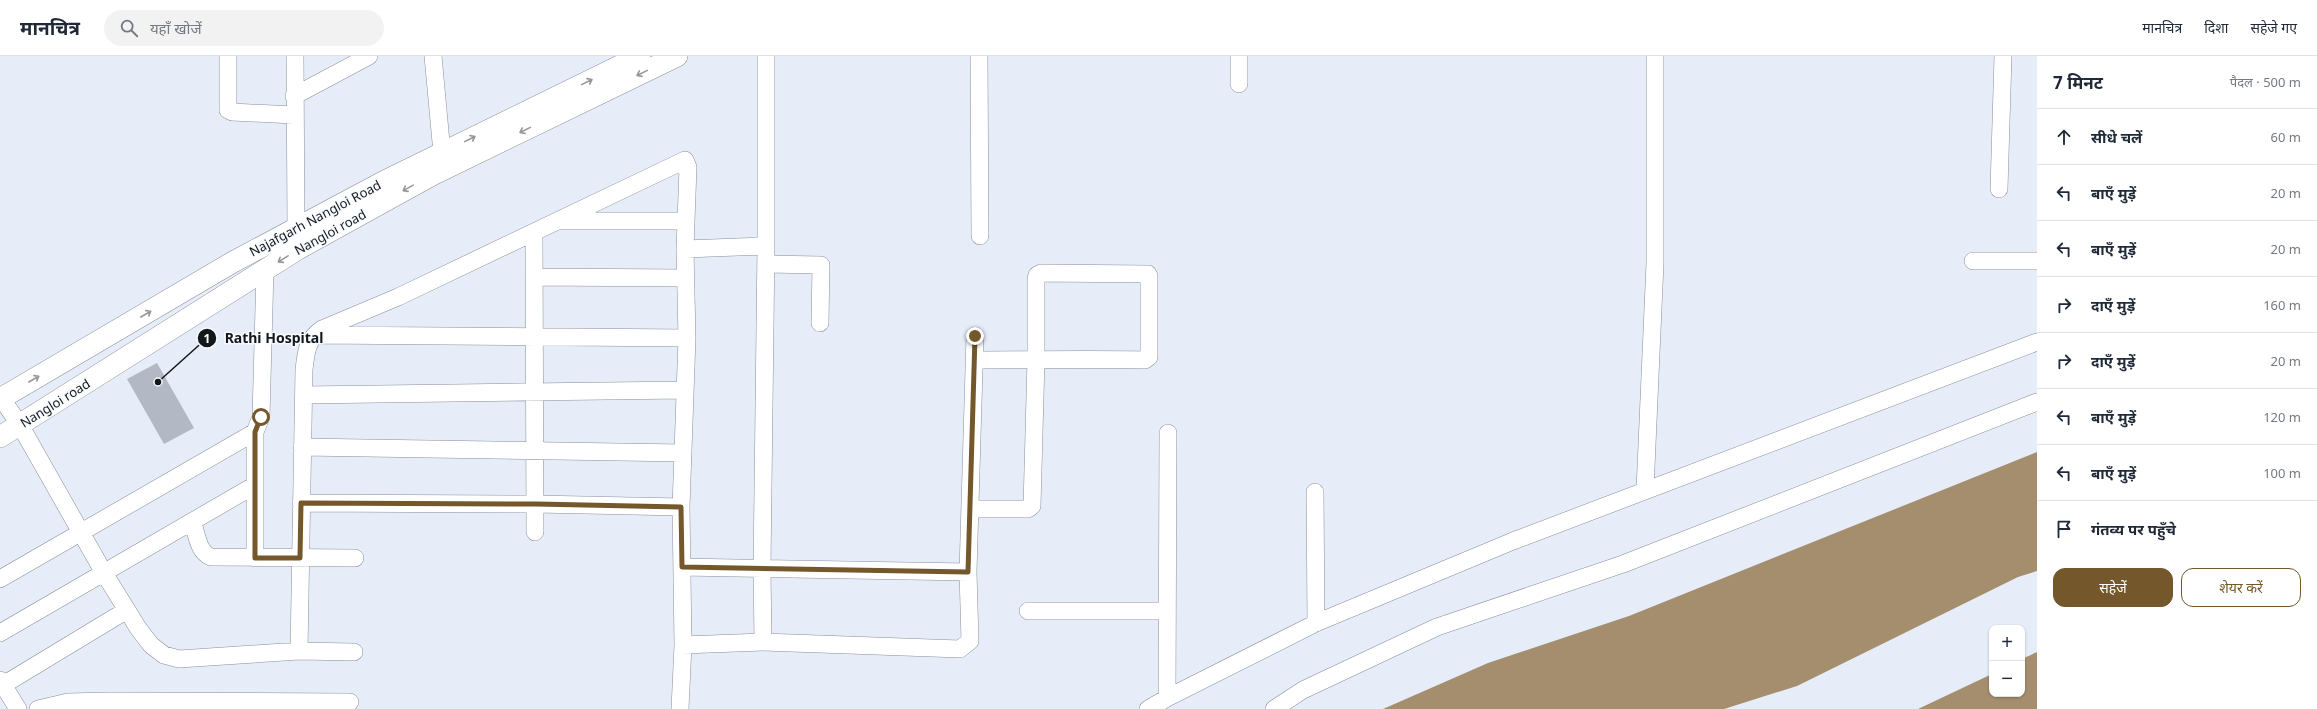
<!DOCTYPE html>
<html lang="hi">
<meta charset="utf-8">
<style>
:root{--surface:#fff;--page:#f2f2f3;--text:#1f2937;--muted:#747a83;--line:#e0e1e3;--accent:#74572b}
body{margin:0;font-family:"Noto Sans","Noto Sans Devanagari",sans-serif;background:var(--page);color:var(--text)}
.controls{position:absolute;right:12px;bottom:12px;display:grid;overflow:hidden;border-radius:8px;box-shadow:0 1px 3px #0004}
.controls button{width:36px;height:36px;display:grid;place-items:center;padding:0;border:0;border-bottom:1px solid var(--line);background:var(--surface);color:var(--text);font:20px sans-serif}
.stop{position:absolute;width:12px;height:12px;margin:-9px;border:3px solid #74572b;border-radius:50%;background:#fff}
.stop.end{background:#74572b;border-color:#fff;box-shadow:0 1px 4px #0008}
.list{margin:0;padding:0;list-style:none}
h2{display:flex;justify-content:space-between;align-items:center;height:52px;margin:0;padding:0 16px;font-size:17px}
h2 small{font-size:13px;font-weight:400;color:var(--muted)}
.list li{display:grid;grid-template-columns:26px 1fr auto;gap:12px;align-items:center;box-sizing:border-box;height:56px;padding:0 16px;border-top:1px solid var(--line)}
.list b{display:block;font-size:15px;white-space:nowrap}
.list em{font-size:13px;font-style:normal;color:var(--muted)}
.actions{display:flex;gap:8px;padding:12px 16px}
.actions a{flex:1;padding:9px 0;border:1px solid var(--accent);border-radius:12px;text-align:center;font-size:14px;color:var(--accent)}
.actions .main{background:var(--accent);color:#fff}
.icon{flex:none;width:22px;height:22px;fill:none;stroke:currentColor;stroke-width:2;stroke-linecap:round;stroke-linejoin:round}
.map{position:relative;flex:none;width:2037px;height:653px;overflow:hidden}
header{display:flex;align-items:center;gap:24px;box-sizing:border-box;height:56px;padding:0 20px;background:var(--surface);border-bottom:1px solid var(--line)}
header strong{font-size:19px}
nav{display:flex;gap:22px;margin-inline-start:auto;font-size:14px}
.search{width:280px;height:36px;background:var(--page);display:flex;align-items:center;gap:10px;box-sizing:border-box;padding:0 14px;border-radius:22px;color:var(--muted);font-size:15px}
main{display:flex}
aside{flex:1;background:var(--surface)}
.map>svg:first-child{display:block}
</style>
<header>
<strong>मानचित्र</strong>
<div class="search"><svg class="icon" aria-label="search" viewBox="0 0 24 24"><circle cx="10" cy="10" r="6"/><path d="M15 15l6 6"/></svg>यहाँ खोजें</div>
<nav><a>मानचित्र</a><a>दिशा</a><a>सहेजे गए</a></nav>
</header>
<main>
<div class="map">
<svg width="2037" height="653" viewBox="0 0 2037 653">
<rect width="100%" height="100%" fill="#e6edf8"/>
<path fill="#a58e6d" d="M2037,396V515L2018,521L1797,630L1724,653H1383L1488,607L1629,560Z
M2037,596V653H1918L1992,618V638H2022V603Z"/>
<path fill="#b2b9c4" d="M157,307L194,372L164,388L127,323Z"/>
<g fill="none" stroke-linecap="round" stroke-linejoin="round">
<defs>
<path id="minor" d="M228,0V54L232,56L294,59
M295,0L296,173
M433,0L442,97
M979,0L980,180
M1239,28V0
M294,40L369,0
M1999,133L2003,0
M562,165H686
M534,176L535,476
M685,193L766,190V0
M1973,205H2037
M766,208L821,209L820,267
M534,221L686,222
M315,279L687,282
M304,339L684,334
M1,342L20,369L104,517L138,572L151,589L164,599L179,603L299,595L354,596
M302,391L683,397
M1645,434L1655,207V0
M1315,436L1316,567
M301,447L536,448L681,451
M970,453H1028L1032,450L1036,304V223L1037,219L1041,217L1148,218L1149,220V301L1145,304C1088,303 1031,304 974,304
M193,467C197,479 198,496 211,501L355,502
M255,502V376
M682,511L968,516
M0,523L255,376L261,361L265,214
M1028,555H1167
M0,577L255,429
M763,586L762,513L766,190
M683,589L763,586L960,593L970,585L968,516L975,280
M299,595L304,314C306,296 307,283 322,273L398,241L685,104L688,111L685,193L687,282L681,451L683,589L680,653
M0,624L18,653
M3,629L127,554
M1167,642L1168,377
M38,653L68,646L109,645L350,646
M1148,653L1167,642L1316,567L1513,485L2037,286
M1274,653L1303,634L1437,571L1623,508L2037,346"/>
<path id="major" d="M0,343L233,206L383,126L640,0
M0,381L298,193L432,119L677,0"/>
</defs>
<use href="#minor" stroke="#898f99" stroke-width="18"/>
<use href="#major" stroke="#898f99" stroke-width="22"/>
<use href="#minor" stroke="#fff" stroke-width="17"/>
<use href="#major" stroke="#fff" stroke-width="21"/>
</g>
<defs><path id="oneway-shaft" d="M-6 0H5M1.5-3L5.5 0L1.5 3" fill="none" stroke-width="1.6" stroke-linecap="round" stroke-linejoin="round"/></defs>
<g stroke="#959798">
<use href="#oneway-shaft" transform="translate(642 17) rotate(154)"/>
<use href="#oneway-shaft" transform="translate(587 26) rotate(-26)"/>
<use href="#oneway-shaft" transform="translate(525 74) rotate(154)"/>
<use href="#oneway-shaft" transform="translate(470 83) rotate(-26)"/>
<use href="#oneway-shaft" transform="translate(408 132) rotate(151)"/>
<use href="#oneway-shaft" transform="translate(283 203) rotate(148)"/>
<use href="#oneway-shaft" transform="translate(146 258) rotate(-30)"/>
<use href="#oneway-shaft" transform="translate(34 323) rotate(-30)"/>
</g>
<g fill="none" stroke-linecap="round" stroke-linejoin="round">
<path stroke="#74572b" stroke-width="5" d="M261,361L255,376V502H300L301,447L536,448L681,451L682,511L968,516L975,280"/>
</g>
<g text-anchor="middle" stroke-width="3" stroke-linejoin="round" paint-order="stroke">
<g font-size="13" fill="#14171a" stroke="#f7fafe">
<text transform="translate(315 162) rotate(-28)" y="5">Najafgarh Nangloi Road</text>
<text transform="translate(330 176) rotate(-29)" y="5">Nangloi road</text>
<text transform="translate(55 347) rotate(-32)" y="5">Nangloi road</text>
</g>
</g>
<path fill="none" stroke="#14171a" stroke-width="1.5" d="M158 326L207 282"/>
<g fill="#14171a" stroke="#f7fafe" stroke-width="1.5">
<circle cx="158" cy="326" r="4"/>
<circle cx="207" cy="282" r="10"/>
</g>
<g font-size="12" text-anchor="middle" font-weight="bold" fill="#fff">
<text x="207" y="287">1</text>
</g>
<g font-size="14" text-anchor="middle" font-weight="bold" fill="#14171a" stroke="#f7fafe" stroke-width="3" stroke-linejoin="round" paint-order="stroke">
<text x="274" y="287">Rathi Hospital</text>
</g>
</svg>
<div class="controls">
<button>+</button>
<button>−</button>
</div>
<div class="stop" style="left:261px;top:361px"></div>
<div class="stop end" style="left:975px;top:280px"></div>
</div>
<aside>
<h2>7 मिनट<small>पैदल · 500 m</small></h2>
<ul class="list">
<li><svg class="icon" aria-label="ahead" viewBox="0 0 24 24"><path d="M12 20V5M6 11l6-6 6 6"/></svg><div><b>सीधे चलें</b></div><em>60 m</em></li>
<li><svg class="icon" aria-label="left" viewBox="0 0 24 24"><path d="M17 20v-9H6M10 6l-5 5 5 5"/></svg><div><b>बाएँ मुड़ें</b></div><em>20 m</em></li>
<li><svg class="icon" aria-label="left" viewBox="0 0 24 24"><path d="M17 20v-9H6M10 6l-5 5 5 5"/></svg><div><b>बाएँ मुड़ें</b></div><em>20 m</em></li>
<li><svg class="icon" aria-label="right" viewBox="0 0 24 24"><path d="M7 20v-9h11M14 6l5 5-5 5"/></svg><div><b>दाएँ मुड़ें</b></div><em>160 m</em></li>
<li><svg class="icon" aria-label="right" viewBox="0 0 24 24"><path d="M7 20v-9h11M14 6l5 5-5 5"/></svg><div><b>दाएँ मुड़ें</b></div><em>20 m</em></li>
<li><svg class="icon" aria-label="left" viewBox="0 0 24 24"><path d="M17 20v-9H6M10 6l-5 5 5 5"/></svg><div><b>बाएँ मुड़ें</b></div><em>120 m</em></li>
<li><svg class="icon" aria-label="left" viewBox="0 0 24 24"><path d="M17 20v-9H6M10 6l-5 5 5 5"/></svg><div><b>बाएँ मुड़ें</b></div><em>100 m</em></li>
<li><svg class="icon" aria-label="arrive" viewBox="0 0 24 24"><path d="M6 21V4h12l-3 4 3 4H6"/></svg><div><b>गंतव्य पर पहुँचे</b></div></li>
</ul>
<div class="actions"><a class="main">सहेजें</a><a>शेयर करें</a></div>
</aside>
</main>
